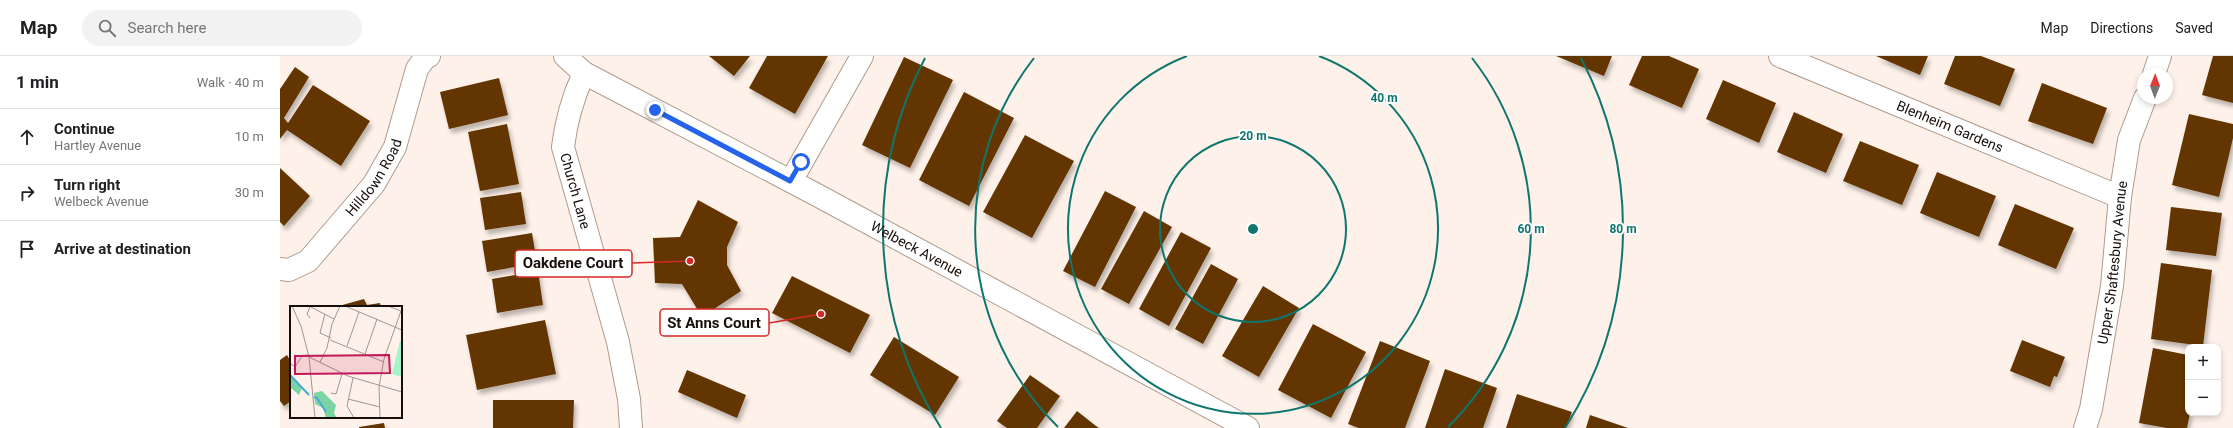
<!DOCTYPE html>
<meta charset="utf-8">
<style>
:root{--surface:#fff;--page:#f2f2f2;--text:#202124;--muted:#757577;--line:#e0e0e0}
body{margin:0;font-family:Roboto,sans-serif;background:var(--page);color:var(--text)}
.controls{position:absolute;right:12px;bottom:12px;display:grid;overflow:hidden;border-radius:8px;box-shadow:0 2px 6px #0003}
.controls button{width:36px;height:36px;display:grid;place-items:center;padding:0;border:0;border-bottom:1px solid var(--line);background:var(--surface);color:var(--text);font:20px sans-serif}
.compass{position:absolute;left:1857px;top:12px;width:36px;height:36px;border-radius:50%;background:var(--surface);box-shadow:0 2px 6px #0003;rotate:1deg}
.stop{position:absolute;width:12px;height:12px;margin:-9px;border:3px solid #2563eb;border-radius:50%;background:#fff}
.stop.end{background:#2563eb;border-color:#fff;box-shadow:0 1px 4px #0008}
.list{margin:0;padding:0;list-style:none}
h2{display:flex;justify-content:space-between;align-items:center;height:52px;margin:0;padding:0 16px;font-size:17px}
h2 small{font-size:13px;font-weight:400;color:var(--muted)}
.list li{display:grid;grid-template-columns:26px 1fr auto;gap:12px;align-items:center;box-sizing:border-box;height:56px;padding:0 16px;border-top:1px solid var(--line)}
.list b{display:block;font-size:15px;white-space:nowrap}
.list p{margin:0;font-size:13px;white-space:nowrap;color:var(--muted)}
.list em{font-size:13px;font-style:normal;color:var(--muted)}
.icon{flex:none;width:22px;height:22px;fill:none;stroke:currentColor;stroke-width:2;stroke-linecap:round;stroke-linejoin:round}
.map{position:relative;flex:none;width:1953px;height:372px;overflow:hidden}
header{display:flex;align-items:center;gap:24px;box-sizing:border-box;height:56px;padding:0 20px;background:var(--surface);border-bottom:1px solid var(--line)}
header strong{font-size:19px}
nav{display:flex;gap:22px;margin-inline-start:auto;font-size:14px}
.search{width:280px;height:36px;background:var(--page);display:flex;align-items:center;gap:10px;box-sizing:border-box;padding:0 14px;border-radius:22px;color:var(--muted);font-size:15px}
main{display:flex}
aside{flex:1;background:var(--surface)}
.map>svg:first-child{display:block}
</style>
<header>
<strong>Map</strong>
<div class="search"><svg class="icon" aria-label="search" viewBox="0 0 24 24"><circle cx="10" cy="10" r="6"/><path d="M15 15l6 6"/></svg>Search here</div>
<nav><a>Map</a><a>Directions</a><a>Saved</a></nav>
</header>
<main>
<aside>
<h2>1 min<small>Walk · 40 m</small></h2>
<ul class="list">
<li><svg class="icon" aria-label="ahead" viewBox="0 0 24 24"><path d="M12 20V5M6 11l6-6 6 6"/></svg><div><b>Continue</b><p>Hartley Avenue</p></div><em>10 m</em></li>
<li><svg class="icon" aria-label="right" viewBox="0 0 24 24"><path d="M7 20v-9h11M14 6l5 5-5 5"/></svg><div><b>Turn right</b><p>Welbeck Avenue</p></div><em>30 m</em></li>
<li><svg class="icon" aria-label="arrive" viewBox="0 0 24 24"><path d="M6 21V4h12l-3 4 3 4H6"/></svg><div><b>Arrive at destination</b></div></li>
</ul>
</aside>
<div class="map">
<svg width="1953" height="372" viewBox="0 0 1953 372">
<defs>
<filter id="shadow"><feDropShadow dx="2.5" dy="4.5" stdDeviation="2" flood-color="#0004"/></filter>
</defs>
<rect width="100%" height="100%" fill="#fef1e9"/>
<path fill="#633500" filter="url(#shadow)" d="M429,0H470L454,20Z
M487,0H548L515,58L469,32Z
M1276,0H1332L1324,20Z
M1362,0H1389L1419,13L1402,52L1349,29Z
M1596,0H1648L1640,19Z
M1675,0H1701L1735,13L1720,50L1664,28Z
M1933,0H1953V47L1922,39Z
M624,1L673,24L630,112L582,89Z
M15,11L29,21L4,62L8,67L33,29L90,65L61,110L7,74L0,83V33Z
M219,22L228,59L169,73L160,36Z
M1443,24L1496,47L1479,87L1426,63Z
M1762,27L1827,52L1813,88L1748,65Z
M684,36L734,62L689,150L639,124Z
M1514,56L1563,78L1546,117L1497,96Z
M1909,58L1953,68V82L1939,141L1892,129Z
M227,68L239,128L200,135L188,76Z
M745,79L794,105L752,182L703,156Z
M1580,85L1639,109L1622,149L1563,125Z
M0,112L30,140L4,170L0,166Z
M1657,116L1716,140L1699,181L1640,157Z
M825,135L856,151L815,231L783,215Z
M241,136L246,168L205,174L200,142Z
M418,144L458,166L447,191V209L461,235L422,261L402,228L375,227L373,182L400,181Z
M1735,148L1794,172L1776,213L1718,189Z
M1891,151L1942,157L1936,200L1886,194Z
M864,155L892,171L849,248L821,233Z
M901,176L931,192L889,270L859,253Z
M252,177L257,207L207,216L202,185Z
M1881,207L1932,214L1923,290L1871,283Z
M931,208L958,223L923,288L895,273Z
M258,215L263,249L217,257L212,223Z
M512,220L590,259L570,297L492,257Z
M983,230L1019,252L979,321L942,300Z
M84,243L87,249L100,247L101,251H55Z
M265,264L276,318L197,334L186,279Z
M1033,268L1086,296L1051,362L998,334Z
M614,281L679,321L655,359L590,319Z
M1742,284L1785,301L1777,321L1774,320L1770,331L1730,315Z
M1100,285L1150,305L1125,372H1079L1068,368Z
M1873,292L1908,299V357H1910L1907,372H1887L1859,367Z
M7,299L11,306V345L4,350L0,345V304Z
M1165,313L1217,332L1203,372H1145Z
M407,314L466,339L457,362L398,336Z
M750,319L780,340L757,372H727L717,365Z
M1237,338L1292,356L1286,372H1226Z
M213,344H294L293,372H213Z
M797,355L816,370L819,372H784Z
M1310,359L1348,372H1306Z
M104,367L105,372H79V371Z"/>
<g fill="none" stroke-linecap="round" stroke-linejoin="round">
<defs>
<g id="minor">
<path id="s1" d="M285,0L304,17L537,139L968,372"/>
<path id="s2" d="M1500,0L1840,141"/>
<path id="s3" d="M304,17C293,41 286,65 283,91L338,286L349,343L351,372"/>
<path d="M1874,18L1880,0"/>
<path d="M511,125L582,0"/>
<path id="s4" d="M0,213L9,214L28,205L94,128L115,91L137,13L145,2L149,0"/>
<path id="s5" d="M1805,372L1811,353L1832,230L1840,141L1849,84L1865,42"/>
</g>
</defs>
<use href="#minor" stroke="#ae9b8e" stroke-width="24"/>
<use href="#minor" stroke="#fff" stroke-width="22"/>
</g>
<g fill="none" stroke-linecap="round" stroke-linejoin="round">
<path stroke="#2563eb" stroke-width="5" d="M375,54L510,125L521,106"/>
</g>
<g fill="none" stroke="#0f766e" stroke-width="2">
<circle cx="973" cy="173" r="93"/>
<path d="M1039 0A185 185 0 1 1 907 0"/>
<path d="M778 371A278 278 0 0 1 754 2M1192 2A278 278 0 0 1 1168 371"/>
<path d="M661 372A370 370 0 0 1 645 2M1301 2A370 370 0 0 1 1285 372"/>
</g>
<g text-anchor="middle" stroke-width="4" stroke-linejoin="round" paint-order="stroke">
<g font-size="14" fill="#150e0a" stroke="#fff">
<text dy="5" stroke="none"><textPath href="#s2" startOffset="184">Blenheim Gardens</textPath></text>
<text dy="5" stroke="none"><textPath href="#s4" startOffset="137">Hilldown Road</textPath></text>
<text dy="5" stroke="none"><textPath href="#s3" startOffset="123">Church Lane</textPath></text>
<text dy="5" stroke="none"><textPath href="#s1" startOffset="402">Welbeck Avenue</textPath></text>
<text dy="5" stroke="none"><textPath href="#s5" startOffset="168">Upper Shaftesbury Avenue</textPath></text>
</g>
</g>
<g transform="translate(10 250)">
<rect width="112" height="112" fill="#fef1e9"/>
<path d="M0,69L12,82L9,89L0,81ZM32,85L46,99L44,107L47,112H36L33,102L25,98L24,87Z" fill="#7ad4a3"/>
<path d="M110,35L112,36V71L102,68Z" fill="#a5f4c7"/>
<path fill="none" stroke="#49a9d7" stroke-width="2" d="M0,69L19,89M24,91L27,92L36,106"/>
<path fill="none" stroke="#a19690" stroke-width="1" d="M2,0L11,20L19,51M19,0L44,13M55,0L112,24M98,0L111,5M20,1L17,8L20,12M35,8L30,27L41,32M40,34L94,56M57,40L69,6M75,48L87,13M19,51L58,70L112,86M19,51L25,112M30,56L37,42L42,18L50,0M0,57L5,61L12,50L17,49M63,72L57,100L64,112M41,87L46,88L52,68M58,93L90,101M90,112L89,81L94,53L111,5"/>
<path fill="#c2185b" fill-opacity="0.15" stroke="#c2185b" stroke-width="2" d="M99,49L100,67L5,68V50Z"/>
<rect width="112" height="112" fill="none" stroke="#150e0a" stroke-width="2"/>
</g>
<circle cx="973" cy="173" r="6" fill="#0f766e" stroke="#fff" stroke-width="2"/>
<g font-size="12" text-anchor="middle" font-weight="bold" fill="#0f766e" stroke="#fff" stroke-width="4" stroke-linejoin="round" paint-order="stroke">
<text x="1104" y="46">40 m</text>
<text x="973" y="84">20 m</text>
<text x="1251" y="177">60 m</text>
<text x="1343" y="177">80 m</text>
</g>
<path fill="none" stroke="#d62828" stroke-width="1.5" d="M410 205L352 207M541 258L489 267"/>
<g fill="#d62828" stroke="#fff" stroke-width="1.5">
<circle cx="410" cy="205" r="4"/>
<circle cx="541" cy="258" r="4"/>
</g>
<g fill="#fff" stroke="#d62828" stroke-width="1.5">
<rect x="235" y="194" width="117" height="27" rx="4"/>
<rect x="380" y="253" width="109" height="27" rx="4"/>
</g>
<g font-size="15" text-anchor="middle" font-weight="bold" fill="#150e0a">
<text x="293" y="212">Oakdene Court</text>
<text x="434" y="272">St Anns Court</text>
</g>
</svg>
<div class="controls">
<button>+</button>
<button>−</button>
</div>
<svg class="compass" viewBox="-18 -18 36 36"><path d="M0-13l5 13h-10z" fill="#e53935"/><path d="M0 13l5-13h-10z" fill="#757577"/></svg>
<div class="stop" style="left:521px;top:106px"></div>
<div class="stop end" style="left:375px;top:54px"></div>
</div>
</main>
